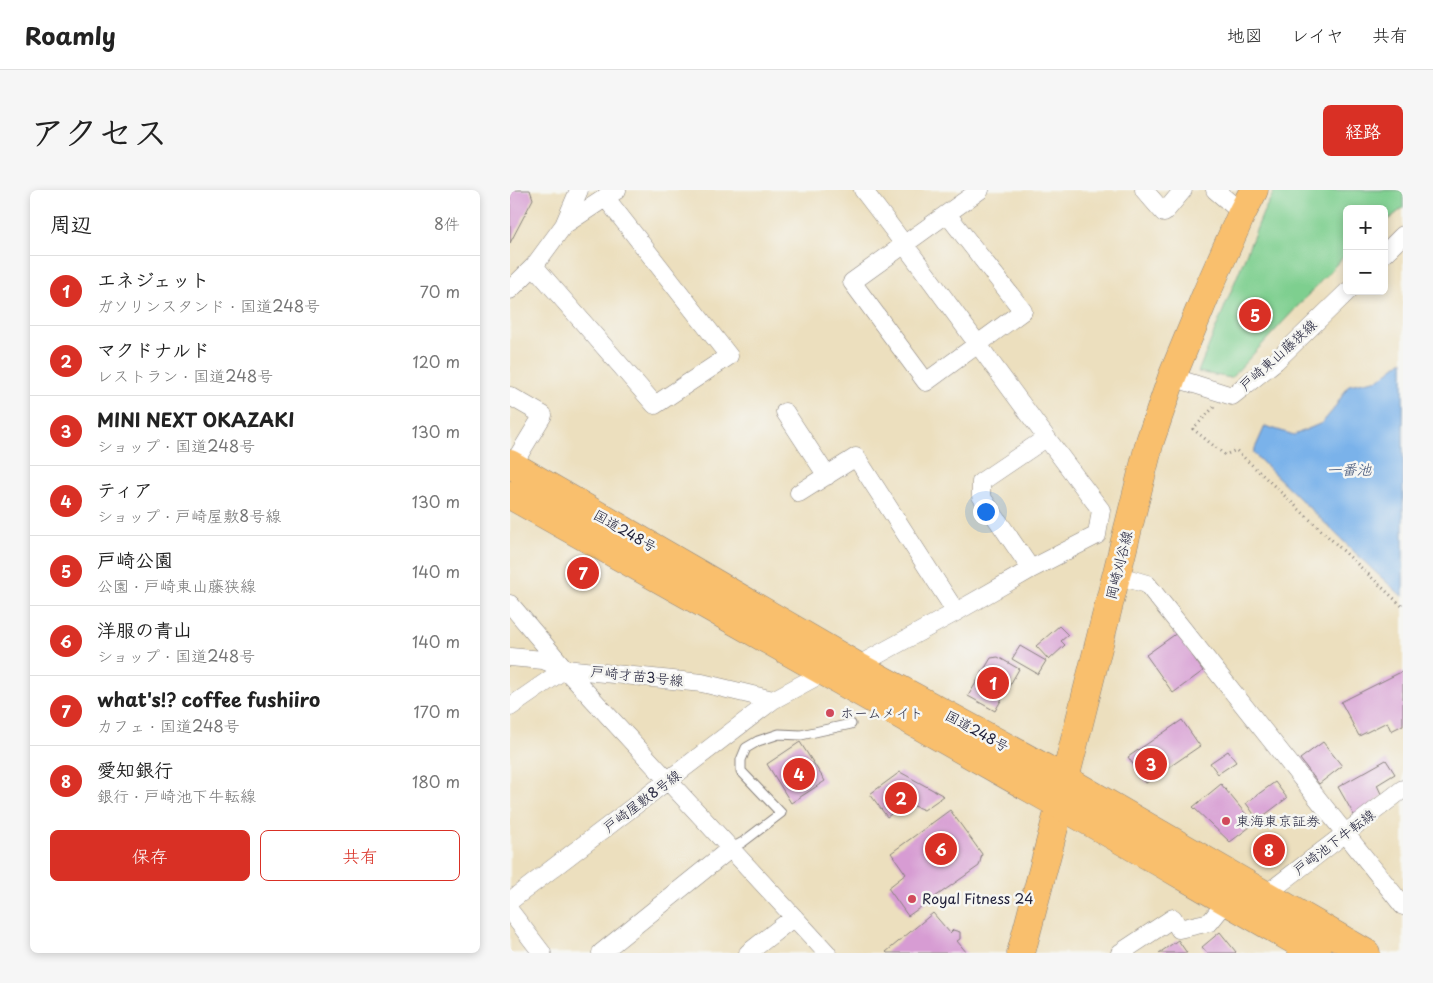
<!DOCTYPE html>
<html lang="ja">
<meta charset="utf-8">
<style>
:root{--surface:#fff;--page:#f6f6f6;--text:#222;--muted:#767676;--line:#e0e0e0;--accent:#d93025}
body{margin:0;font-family:"Playpen Sans","Klee One",sans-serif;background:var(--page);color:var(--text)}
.controls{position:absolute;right:15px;top:15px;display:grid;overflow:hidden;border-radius:8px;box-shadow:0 2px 8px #0003}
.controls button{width:45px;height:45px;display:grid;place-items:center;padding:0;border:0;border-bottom:1px solid var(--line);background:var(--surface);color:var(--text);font:25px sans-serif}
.you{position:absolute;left:475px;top:321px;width:18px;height:18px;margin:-12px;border:4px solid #fff;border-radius:50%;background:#1a73e8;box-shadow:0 0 0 8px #1a73e833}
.badge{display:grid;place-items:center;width:32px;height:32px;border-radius:50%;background:var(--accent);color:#fff;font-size:16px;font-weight:700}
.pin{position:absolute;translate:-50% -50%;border:2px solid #fff;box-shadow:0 1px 5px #0006}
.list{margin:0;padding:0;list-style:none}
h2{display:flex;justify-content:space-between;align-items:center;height:65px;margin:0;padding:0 20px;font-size:21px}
h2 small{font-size:16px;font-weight:400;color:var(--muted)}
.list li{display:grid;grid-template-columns:32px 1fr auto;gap:15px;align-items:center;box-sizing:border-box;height:70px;padding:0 20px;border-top:1px solid var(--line)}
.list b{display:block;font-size:19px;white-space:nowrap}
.list p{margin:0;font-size:16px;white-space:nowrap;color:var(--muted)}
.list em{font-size:16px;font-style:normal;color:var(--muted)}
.actions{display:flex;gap:10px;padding:15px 20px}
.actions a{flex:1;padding:11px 0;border:1px solid var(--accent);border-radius:8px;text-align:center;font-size:18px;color:var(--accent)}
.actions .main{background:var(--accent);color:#fff}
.map{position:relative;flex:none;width:893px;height:763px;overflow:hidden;border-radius:8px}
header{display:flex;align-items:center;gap:30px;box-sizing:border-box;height:70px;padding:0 25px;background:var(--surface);border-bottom:1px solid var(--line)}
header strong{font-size:24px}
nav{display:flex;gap:28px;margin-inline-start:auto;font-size:18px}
.intro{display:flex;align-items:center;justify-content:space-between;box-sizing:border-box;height:120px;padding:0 30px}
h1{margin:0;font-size:35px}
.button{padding:12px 22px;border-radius:8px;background:var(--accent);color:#fff;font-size:18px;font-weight:700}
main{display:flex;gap:30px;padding:0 30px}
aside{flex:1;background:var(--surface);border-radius:8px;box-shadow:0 2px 8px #0003}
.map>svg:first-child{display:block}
</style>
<header>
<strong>Roamly</strong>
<nav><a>地図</a><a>レイヤ</a><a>共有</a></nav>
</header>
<div class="intro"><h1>アクセス</h1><a class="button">経路</a></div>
<main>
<aside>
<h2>周辺<small>8件</small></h2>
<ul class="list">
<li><span class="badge">1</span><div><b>エネジェット</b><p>ガソリンスタンド · 国道248号</p></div><em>70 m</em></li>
<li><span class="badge">2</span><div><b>マクドナルド</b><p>レストラン · 国道248号</p></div><em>120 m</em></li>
<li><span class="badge">3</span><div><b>MINI NEXT OKAZAKI</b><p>ショップ · 国道248号</p></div><em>130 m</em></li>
<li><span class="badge">4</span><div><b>ティア</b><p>ショップ · 戸崎屋敷8号線</p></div><em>130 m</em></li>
<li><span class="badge">5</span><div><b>戸崎公園</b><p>公園 · 戸崎東山藤狭線</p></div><em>140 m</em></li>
<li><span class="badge">6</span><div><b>洋服の青山</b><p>ショップ · 国道248号</p></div><em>140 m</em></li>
<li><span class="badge">7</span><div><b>what's!? coffee fushiiro</b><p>カフェ · 国道248号</p></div><em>170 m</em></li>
<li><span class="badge">8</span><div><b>愛知銀行</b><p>銀行 · 戸崎池下牛転線</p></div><em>180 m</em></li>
</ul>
<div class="actions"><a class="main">保存</a><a>共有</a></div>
</aside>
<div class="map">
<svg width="893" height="763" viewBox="0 0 893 763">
<rect width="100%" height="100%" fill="#f6f6f2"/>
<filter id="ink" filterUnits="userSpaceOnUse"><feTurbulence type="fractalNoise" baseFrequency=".02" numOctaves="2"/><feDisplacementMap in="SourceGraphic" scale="10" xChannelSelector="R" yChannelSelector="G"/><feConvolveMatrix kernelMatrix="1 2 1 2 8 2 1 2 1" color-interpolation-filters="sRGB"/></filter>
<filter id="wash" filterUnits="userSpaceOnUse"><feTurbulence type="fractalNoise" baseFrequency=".0096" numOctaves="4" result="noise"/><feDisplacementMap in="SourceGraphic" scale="20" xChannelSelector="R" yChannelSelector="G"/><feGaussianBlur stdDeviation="1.12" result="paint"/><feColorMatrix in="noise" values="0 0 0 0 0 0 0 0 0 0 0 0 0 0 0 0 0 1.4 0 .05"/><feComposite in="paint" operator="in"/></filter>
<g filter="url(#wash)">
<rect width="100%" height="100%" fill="#ecdfbe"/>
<path fill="#7ecf8f" stroke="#507865" d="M765,0H893V18L874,33V19H837V63L721,188L688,182L753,23Z"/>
<path fill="#7ab2ea" stroke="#4e6a92" d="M893,170V407L861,378L743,263L755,236L784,245L812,233L823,220L839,195L869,189Z"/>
<g id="blocks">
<path fill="#d79cd3" d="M0,0H20L23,9L0,53Z
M549,436L558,445L551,451L555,455L539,470L526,456Z
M667,443L693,481L663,503L636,465Z
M510,456L536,471L528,484L502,469Z
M488,467L509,479L485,521L458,506L481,468Z
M893,481V535L881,541L877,532L849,546L831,512Z
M672,530L690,556L636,593L618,567Z
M290,552L315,591L281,613L257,574Z
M813,552L832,576L809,594L790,569Z
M718,561L726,572L708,584L700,573Z
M876,570L885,584L867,595L872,606L845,627L828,597Z
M390,582L434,606L414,620L397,613L377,627L360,604Z
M765,592L777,608L748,630L736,613Z
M711,594L744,634L720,652L683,617Z
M440,620L472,664L469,676L398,726L378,698L396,684L381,663Z
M423,723L440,743L443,740L450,742V749L447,751L457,763H377L376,762Z
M710,742L726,762L725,763H697L692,757Z
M668,750L677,763H649Z"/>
</g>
</g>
<g filter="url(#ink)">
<use href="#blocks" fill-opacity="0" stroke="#87807c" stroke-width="1"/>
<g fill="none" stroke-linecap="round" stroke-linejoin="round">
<defs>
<path id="lane" d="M220,659L233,652L271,623L231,581V570L236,558L248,551L269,544L291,545L341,534"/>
<path id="street" d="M634,0L654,23L673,0
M705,0L732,23
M437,24L513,121L416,192L342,92L470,0
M54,35L69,0
M874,64L893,45
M24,76L145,215L219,166L95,7
M0,100L24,76L54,35L107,0
M662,187L722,206L766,171L838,101
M0,206L33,225L2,276
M275,222L317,286
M289,303L346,267L446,422
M521,379L471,306V292L536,248
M606,385L637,394L893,716
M0,414L55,479L317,763
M0,467L33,470L55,479L192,493L263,510
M0,517L55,479
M755,705L893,599
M0,711L263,510L313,483L347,476L446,422L521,379L587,345L591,320C510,215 434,105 353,0
M0,721L32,763
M91,763L220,659
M238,763L284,727
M610,763L663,728L669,739L700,732L716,712"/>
<path id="primary" d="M511,763L550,615L555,589L640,251L662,187L697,102L732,23L744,0"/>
<path id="highway" d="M0,274L347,476L555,589L856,763
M0,305C183,407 366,511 548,614C635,663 720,714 807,763"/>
</defs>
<use href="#lane" stroke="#87807c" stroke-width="11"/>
<use href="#street" stroke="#87807c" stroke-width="19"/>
<use href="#primary" stroke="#87807c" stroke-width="29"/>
<use href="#highway" stroke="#87807c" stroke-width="29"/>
<path stroke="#87807c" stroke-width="3" stroke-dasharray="1 4" stroke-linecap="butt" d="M704,217L683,239L715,265L726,260L893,417"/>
<use href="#lane" stroke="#fff" stroke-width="9"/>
<use href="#street" stroke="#fff" stroke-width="18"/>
<use href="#primary" stroke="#f9bf6d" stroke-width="28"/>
<use href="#highway" stroke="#f9bf6d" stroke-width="28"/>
</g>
</g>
<g fill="#d1495b" stroke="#f6f6f2" stroke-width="2">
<circle cx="320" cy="523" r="5"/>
<circle cx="716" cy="631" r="5"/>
<circle cx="402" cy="709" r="5"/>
</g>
<g text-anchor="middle" stroke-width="5" stroke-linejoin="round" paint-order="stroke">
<g font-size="14" fill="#22223b" stroke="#f6f6f2">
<text transform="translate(768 165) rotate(-42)" y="5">戸崎東山藤狭線</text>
<text transform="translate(115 341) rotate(30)" y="5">国道248号</text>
<text transform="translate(609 375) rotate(-76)" y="5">岡崎刈谷線</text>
<text transform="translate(127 486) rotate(6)" y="5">戸崎才苗3号線</text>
<text transform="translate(467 541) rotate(29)" y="5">国道248号</text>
<text transform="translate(132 611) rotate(-37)" y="5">戸崎屋敷8号線</text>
<text transform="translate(824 652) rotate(-37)" y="5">戸崎池下牛転線</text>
</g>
<g font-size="14" fill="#22223b" stroke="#f6f6f2" text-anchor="start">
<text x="330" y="528">ホームメイト</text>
<text x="726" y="636">東海東京証券</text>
<text x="412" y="714">Royal Fitness 24</text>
</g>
<g font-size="15" font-style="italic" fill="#415478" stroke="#f6f6f2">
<text x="839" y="285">一番池</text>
</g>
</g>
</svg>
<div class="controls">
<button>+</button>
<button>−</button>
</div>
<div class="you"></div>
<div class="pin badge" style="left:483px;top:493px">1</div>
<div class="pin badge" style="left:391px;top:608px">2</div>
<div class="pin badge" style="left:641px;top:574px">3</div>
<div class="pin badge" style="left:289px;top:584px">4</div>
<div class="pin badge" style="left:745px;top:125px">5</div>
<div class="pin badge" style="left:431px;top:659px">6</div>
<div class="pin badge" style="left:73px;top:383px">7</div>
<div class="pin badge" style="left:759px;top:660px">8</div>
</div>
</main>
